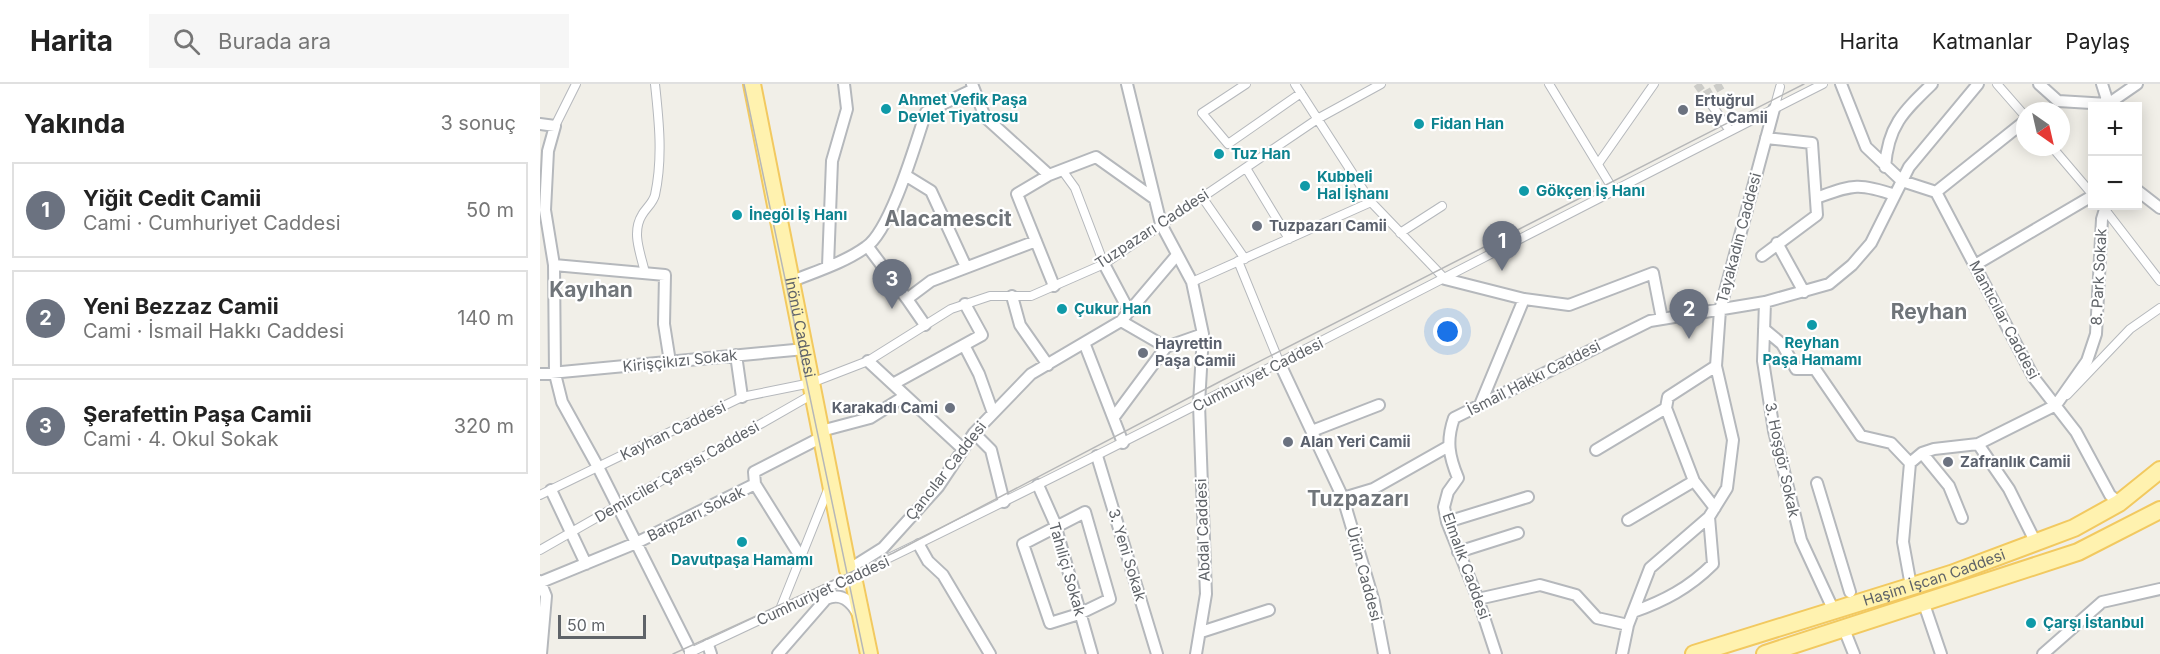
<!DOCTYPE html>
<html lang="tr">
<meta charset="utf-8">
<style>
:root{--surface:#fff;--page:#f6f6f6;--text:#222;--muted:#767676;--line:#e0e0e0;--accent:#1a73e8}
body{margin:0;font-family:Inter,sans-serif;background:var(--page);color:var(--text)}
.controls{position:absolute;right:18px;top:18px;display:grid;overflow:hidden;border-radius:0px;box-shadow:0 3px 15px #0003}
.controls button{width:54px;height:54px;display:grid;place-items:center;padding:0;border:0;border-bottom:2px solid var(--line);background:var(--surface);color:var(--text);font:30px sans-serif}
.compass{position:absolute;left:1476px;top:18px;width:54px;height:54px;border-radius:50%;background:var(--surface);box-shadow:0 3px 15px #0003;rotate:146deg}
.scale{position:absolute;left:18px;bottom:15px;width:88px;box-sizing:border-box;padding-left:6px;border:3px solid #5f6368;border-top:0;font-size:16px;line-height:21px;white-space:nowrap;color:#5f6368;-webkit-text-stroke:4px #fff;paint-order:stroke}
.you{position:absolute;left:908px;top:248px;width:21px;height:21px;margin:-15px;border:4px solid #fff;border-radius:50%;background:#1a73e8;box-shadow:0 0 0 9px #1a73e833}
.badge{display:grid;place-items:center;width:39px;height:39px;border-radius:50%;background:var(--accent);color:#fff;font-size:20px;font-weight:700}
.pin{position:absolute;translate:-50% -50px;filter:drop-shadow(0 2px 3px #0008)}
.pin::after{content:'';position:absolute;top:32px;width:21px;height:18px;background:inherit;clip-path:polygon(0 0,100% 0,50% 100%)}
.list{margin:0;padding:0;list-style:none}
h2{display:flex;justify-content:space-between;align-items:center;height:78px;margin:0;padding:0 24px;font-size:26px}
h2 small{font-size:20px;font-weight:400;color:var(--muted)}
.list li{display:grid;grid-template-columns:39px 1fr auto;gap:18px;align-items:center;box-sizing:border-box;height:96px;margin:0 12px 12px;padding:0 12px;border:2px solid var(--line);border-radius:0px}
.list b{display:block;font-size:22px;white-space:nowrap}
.list p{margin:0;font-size:20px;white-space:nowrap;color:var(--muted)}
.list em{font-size:20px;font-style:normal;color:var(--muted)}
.icon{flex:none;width:33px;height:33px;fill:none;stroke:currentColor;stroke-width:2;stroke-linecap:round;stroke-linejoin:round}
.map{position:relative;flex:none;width:1620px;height:570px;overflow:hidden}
header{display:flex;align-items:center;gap:36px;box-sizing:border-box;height:84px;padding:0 30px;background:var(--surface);border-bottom:2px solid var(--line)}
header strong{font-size:28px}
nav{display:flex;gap:33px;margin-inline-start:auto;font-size:21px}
.search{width:420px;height:54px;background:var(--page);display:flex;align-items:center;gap:15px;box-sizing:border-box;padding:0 21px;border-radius:0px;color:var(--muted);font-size:22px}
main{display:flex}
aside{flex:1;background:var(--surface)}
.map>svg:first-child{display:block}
</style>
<header>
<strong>Harita</strong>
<div class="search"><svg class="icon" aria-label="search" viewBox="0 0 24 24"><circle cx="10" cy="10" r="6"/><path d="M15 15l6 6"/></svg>Burada ara</div>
<nav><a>Harita</a><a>Katmanlar</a><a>Paylaş</a></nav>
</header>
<main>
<aside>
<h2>Yakında<small>3 sonuç</small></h2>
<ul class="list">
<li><span class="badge" style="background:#6b7280">1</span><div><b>Yiğit Cedit Camii</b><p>Cami · Cumhuriyet Caddesi</p></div><em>50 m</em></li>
<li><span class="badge" style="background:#6b7280">2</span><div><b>Yeni Bezzaz Camii</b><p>Cami · İsmail Hakkı Caddesi</p></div><em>140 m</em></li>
<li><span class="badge" style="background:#6b7280">3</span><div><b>Şerafettin Paşa Camii</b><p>Cami · 4. Okul Sokak</p></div><em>320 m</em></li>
</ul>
</aside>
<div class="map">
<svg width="1620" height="570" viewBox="0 0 1620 570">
<rect width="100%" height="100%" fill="#f1efe8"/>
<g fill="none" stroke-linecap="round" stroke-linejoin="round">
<path stroke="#ccccc8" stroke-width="8" stroke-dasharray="8 4" stroke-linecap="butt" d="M1157,0L1171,20
M1165,11L1184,0"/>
<defs>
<path id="pedestrian" d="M706,0L662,29L688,60L761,9
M755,0L831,118L905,195
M1009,0L1074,107
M1457,0L1485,32
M1171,20L1190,47
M1234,25L1240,3
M15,42L36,0
M1512,63L1552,110
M1058,80L1114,0
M706,84L749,155
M522,86L535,104L564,180
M662,113L705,175
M1563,123L1620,197
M860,149L902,122
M698,177L740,280
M105,189C101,170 91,149 102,131C106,124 113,119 115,111C123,74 119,37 115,0
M652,198L831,118
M1527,311L1590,245L1620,224
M0,411L202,313L271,299L328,277L411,225L450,212H491L564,180L779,34L841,0
M0,466L273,310
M239,528L289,403
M149,569C533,391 905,191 1283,0"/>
<path id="minor" d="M432,0L445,33L509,91L556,73L615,115
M587,0L621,140L652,198L663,250L659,320L666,510L656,570
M1301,0L1326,63L1362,97L1396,108L1494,294L1536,348L1570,411L1579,419
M1499,0L1518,17L1568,20L1597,0
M1562,0L1569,22
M0,40L15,42L8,67L5,126L14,181L15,290L22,318L58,383L151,568
M1345,83C1348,42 1363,28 1392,0
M365,91L391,107L426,183
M509,91L477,110L514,202
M1598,107L1620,124
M1396,108L1485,37
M1276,114C1313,101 1317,98 1355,111
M1237,159L1264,208
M328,163L367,215L391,197L496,157
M1222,172L1277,131L1272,59L1226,54
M564,180L589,227
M14,181L125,191L124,240L130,278
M1435,181L1552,112
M288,182L292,77L307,25L304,0
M905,195L984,215L1029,221L1113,189L1122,235
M250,198C274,188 304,179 326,163C351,146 376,58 386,28L434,5
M472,212L480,241L508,281
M367,215L385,241
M1225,218L1223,277L1234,347L1261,456L1293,525
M581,237L626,263L663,250
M1224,245L1242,260L1256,285H1275L1321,352L1351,359L1370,379L1382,369L1394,365L1438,360L1516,321L1547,277L1556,250L1562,135L1566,122
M424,261L439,290L453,329
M545,261L583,359
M196,271L202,313
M328,277L423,365
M740,280L803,414L834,518L844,570
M0,290L265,265
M353,300L442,251L425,220
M940,321L984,215
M574,333L626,263
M281,347L330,334L365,312
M772,347L839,321
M434,349L451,366L464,418
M1438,360L1469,405L1496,459
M1056,366L1126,324
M1382,369L1409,402L1422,434
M557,372L617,570
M1370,379L1363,458L1371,502
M1277,399L1310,508
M498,401L514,437L552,570
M11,406L46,480
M803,414L833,405L909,362
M1175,424L1154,397L1126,324L1128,313L1176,282
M545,428L570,515L539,530L510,539L483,460Z
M1088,436L1154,397
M907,438L988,413
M379,461L388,477L403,491L450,570
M918,468L978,449
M260,472L215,400L214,388L282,353
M308,486L343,464L398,403L434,349L491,290L581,237L637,171
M0,497L6,512L1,570
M1,498L96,459L215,400
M938,515L1000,501L1036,511L1057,534L1088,541
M1384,520L1401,570
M1093,528C1124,517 1149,504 1173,480L1169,433
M1304,545L1314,570
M661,548L729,526
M168,561L171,570
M238,570L286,515C301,508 311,517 318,530
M956,570L938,515L907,438L904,423L908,408L918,394C909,372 906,357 914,334L1110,237L1225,218L1289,200L1312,181L1331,159L1369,83L1438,0
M1082,570L1088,541L1110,484L1169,433L1187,404L1193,356L1176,282L1180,226L1234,25
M1503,570L1562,518L1620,505"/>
<g id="primary">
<path id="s1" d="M212,0L308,486"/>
<path d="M313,493L329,570"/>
<path id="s2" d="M1154,570L1411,490L1534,444L1579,419L1620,386"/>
<path d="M1225,570L1538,468L1620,426"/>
</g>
</defs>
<use href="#pedestrian" stroke="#b5b8bc" stroke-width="10"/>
<use href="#minor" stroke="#b5b8bc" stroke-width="14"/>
<use href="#primary" stroke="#f2c960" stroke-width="20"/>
<use href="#pedestrian" stroke="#fff" stroke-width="8"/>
<use href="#minor" stroke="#fff" stroke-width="10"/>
<use href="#primary" stroke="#fff2af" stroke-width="16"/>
<path stroke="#b6b7b8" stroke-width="1.5" d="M204,0L324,570
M133,570L353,469L681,297L1264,0"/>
</g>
<g fill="#0f9aa8" stroke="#fff" stroke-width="2">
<circle cx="346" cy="25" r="6"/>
<circle cx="879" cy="40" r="6"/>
<circle cx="679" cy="70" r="6"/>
<circle cx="765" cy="102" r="6"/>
<circle cx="984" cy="107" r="6"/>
<circle cx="197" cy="131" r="6"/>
<circle cx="522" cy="225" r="6"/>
<circle cx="1272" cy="241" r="6"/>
<circle cx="202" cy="458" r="6"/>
<circle cx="1491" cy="539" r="6"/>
</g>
<g fill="#6b7280" stroke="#fff" stroke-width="2">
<circle cx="1143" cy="26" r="6"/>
<circle cx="717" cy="142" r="6"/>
<circle cx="603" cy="269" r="6"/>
<circle cx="410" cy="324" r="6"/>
<circle cx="748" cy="358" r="6"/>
<circle cx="1408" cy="378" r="6"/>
</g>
<g text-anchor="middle" stroke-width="4.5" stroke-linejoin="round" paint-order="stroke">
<g font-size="15" font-weight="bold" fill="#0d838f" stroke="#fff" text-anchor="start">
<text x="358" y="21">Ahmet Vefik Paşa<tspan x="358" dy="17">Devlet Tiyatrosu</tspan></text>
<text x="891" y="45">Fidan Han</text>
<text x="691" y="75">Tuz Han</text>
<text x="777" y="98">Kubbeli<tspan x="777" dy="17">Hal İşhanı</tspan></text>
<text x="996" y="112">Gökçen İş Hanı</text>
<text x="209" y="136">İnegöl İş Hanı</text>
<text x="534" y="230">Çukur Han</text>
<text x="1272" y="264" text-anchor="middle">Reyhan<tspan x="1272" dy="17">Paşa Hamamı</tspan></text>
<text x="202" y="481" text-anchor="middle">Davutpaşa Hamamı</text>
<text x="1503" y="544">Çarşı İstanbul</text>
</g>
<g font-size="15" font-weight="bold" fill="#5b616d" stroke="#fff" text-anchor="start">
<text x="1155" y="22">Ertuğrul<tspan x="1155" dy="17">Bey Camii</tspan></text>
<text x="729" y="147">Tuzpazarı Camii</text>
<text x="615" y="265">Hayrettin<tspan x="615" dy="17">Paşa Camii</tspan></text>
<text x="398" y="329" text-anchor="end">Karakadı Cami</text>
<text x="760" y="363">Alan Yeri Camii</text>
<text x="1420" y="383">Zafranlık Camii</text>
</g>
<g font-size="15" fill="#5f6368" stroke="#fff">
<text transform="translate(612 145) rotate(-33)" y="5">Tuzpazarı Caddesi</text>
<text transform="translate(1199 154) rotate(-75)" y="5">Tayakadın Caddesi</text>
<text transform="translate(1559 193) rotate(-87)" y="5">8. Park Sokak</text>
<text transform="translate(1464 236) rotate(62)" y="5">Mantıcılar Caddesi</text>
<text dy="5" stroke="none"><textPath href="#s1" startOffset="248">İnönü Caddesi</textPath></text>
<text transform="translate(140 277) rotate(-6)" y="5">Kirişçikızı Sokak</text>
<text transform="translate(718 291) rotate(-27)" y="5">Cumhuriyet Caddesi</text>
<text transform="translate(994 294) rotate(-27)" y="5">İsmail Hakkı Caddesi</text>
<text transform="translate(133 347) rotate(-26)" y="5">Kayhan Caddesi</text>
<text transform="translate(1242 376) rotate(78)" y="5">3. Hoşgör Sokak</text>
<text transform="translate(406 387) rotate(-52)" y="5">Çancılar Caddesi</text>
<text transform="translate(137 388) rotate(-30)" y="5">Demirciler Çarşısı Caddesi</text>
<text transform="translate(156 430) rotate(-26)" y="5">Batpzarı Sokak</text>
<text transform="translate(663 446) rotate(-92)" y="5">Abdal Caddesi</text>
<text transform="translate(587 471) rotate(73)" y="5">3. Yeni Sokak</text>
<text transform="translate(926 482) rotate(70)" y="5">Elmalık Caddesi</text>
<text transform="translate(527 485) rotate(74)" y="5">Tahıliçi Sokak</text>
<text transform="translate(824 490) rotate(75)" y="5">Ürün Caddesi</text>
<text dy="5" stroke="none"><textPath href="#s2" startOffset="252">Haşim İşcan Caddesi</textPath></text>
<text transform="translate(283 507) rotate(-25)" y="5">Cumhuriyet Caddesi</text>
</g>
<g font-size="21" font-weight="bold" fill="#70757a" stroke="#fff">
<text x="408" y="142">Alacamescit</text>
<text x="51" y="213">Kayıhan</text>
<text x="1389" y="235">Reyhan</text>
<text x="818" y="422">Tuzpazarı</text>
</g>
</g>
</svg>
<div class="controls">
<button>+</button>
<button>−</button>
</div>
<svg class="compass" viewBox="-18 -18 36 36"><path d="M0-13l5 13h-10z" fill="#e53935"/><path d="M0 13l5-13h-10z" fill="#767676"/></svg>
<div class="scale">50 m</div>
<div class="you"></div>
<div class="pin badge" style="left:962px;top:187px;background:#6b7280">1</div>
<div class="pin badge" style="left:1149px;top:255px;background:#6b7280">2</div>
<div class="pin badge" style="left:352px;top:225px;background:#6b7280">3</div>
</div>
</main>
